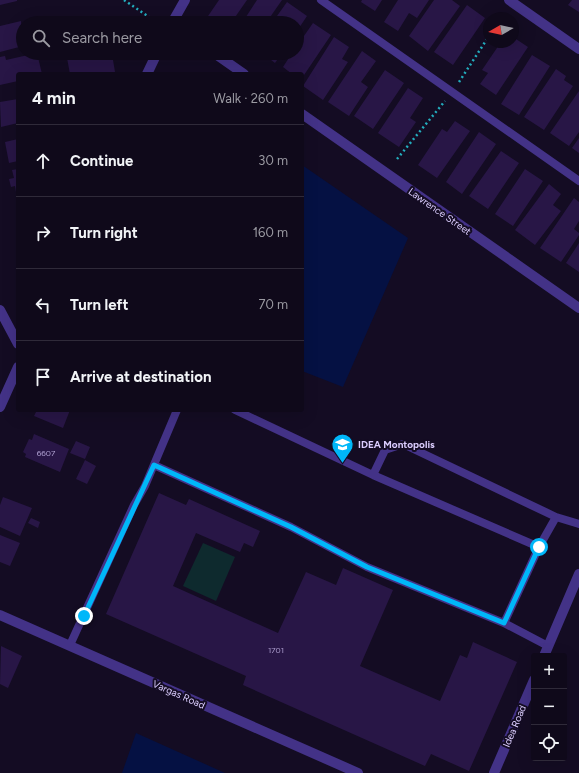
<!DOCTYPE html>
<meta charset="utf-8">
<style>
:root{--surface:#0f091a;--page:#181223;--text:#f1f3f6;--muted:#9b9aa2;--line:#2f2a39}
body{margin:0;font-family:Figtree,sans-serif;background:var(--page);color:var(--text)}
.controls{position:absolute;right:12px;bottom:12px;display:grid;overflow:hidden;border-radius:4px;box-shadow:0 4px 16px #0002}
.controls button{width:36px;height:36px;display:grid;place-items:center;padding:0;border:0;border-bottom:1px solid var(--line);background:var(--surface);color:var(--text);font:20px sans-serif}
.compass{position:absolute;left:483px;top:12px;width:36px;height:36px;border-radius:50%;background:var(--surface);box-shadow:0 4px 16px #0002;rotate:261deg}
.stop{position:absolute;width:12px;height:12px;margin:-9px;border:3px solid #00b7f9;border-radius:50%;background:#fff}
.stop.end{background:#00b7f9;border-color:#fff;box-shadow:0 1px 4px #0008}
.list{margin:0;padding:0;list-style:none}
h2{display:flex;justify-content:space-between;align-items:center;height:52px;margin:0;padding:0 16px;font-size:17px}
h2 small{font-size:13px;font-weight:400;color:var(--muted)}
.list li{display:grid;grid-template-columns:26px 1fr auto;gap:12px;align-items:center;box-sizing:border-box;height:72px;padding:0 16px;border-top:1px solid var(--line)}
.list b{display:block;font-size:15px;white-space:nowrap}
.list em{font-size:13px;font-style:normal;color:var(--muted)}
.icon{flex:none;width:22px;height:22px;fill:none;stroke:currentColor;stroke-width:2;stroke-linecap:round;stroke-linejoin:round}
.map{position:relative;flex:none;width:579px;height:773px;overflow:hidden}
.search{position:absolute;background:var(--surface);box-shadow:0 4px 16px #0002;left:16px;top:16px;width:288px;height:44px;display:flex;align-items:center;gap:10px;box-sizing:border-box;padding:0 14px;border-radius:22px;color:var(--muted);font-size:15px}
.panel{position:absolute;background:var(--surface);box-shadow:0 4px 16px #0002;left:16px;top:72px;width:288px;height:340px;border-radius:4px}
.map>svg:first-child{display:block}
</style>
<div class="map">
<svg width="579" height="773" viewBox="0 0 579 773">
<rect width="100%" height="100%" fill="#140c23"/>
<path fill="#0e2a2e" d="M203,543L235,557L216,601L183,586Z"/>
<path fill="#051143" d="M302,165L408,238L343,387L302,371Z
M136,733L225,773H122Z"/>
<path fill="#281646" d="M0,0H17V1L0,5Z
M219,0H247L231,23H212L206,19Z
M257,0H282L266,23H242Z
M362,0H382L375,11L361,2Z
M398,0H429L417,18L409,13L398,31L384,22Z
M434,0H452L460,6L428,51L409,36Z
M572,0H579V12L568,5Z
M287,2L307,16L297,31V23H272Z
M467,5L485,18L453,65L434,52Z
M21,21L23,46L0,52V26Z
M313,23L331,35L302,78V74H292L283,67L292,53H297V46Z
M334,37L349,47L342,59L348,62L323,100L303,86Z
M513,37L528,47L496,95L480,84L488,73L482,70L501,42H513Z
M362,51L376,61L361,82L368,87L349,116L328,102Z
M37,53L42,74H18V81L0,85V57L5,56L6,60Z
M81,53H104V55L112,54L115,72L108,74H70L67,58L81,56Z
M262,53H282L275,63Z
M532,55L550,66L519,115L501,104Z
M556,69L566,76L564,80L573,86L544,130L524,117Z
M385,70L404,83L373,129L354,116Z
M408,88L423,98L410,118L416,122L399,147L378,133Z
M579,91V132L569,146L550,133Z
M18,99V123L1,127L0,102Z
M455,121L470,131L437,178L418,165L442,129L447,132Z
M479,132L496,144L462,194L446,182Z
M579,138V153L572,148Z
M18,139V161L9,163L5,142Z
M501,151L519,163L488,209L469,196Z
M18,169V198H17L15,186L11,187L9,179L14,178L12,170Z
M525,169L543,181L513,226L495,214Z
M549,184L561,194L553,205L561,211L535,245L515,230Z
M574,198L579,202V221L574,229L579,233V235L561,262L540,248Z
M579,243V272L566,263Z
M37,410H70L63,428L34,416Z
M34,434L69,449L60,472L25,457L26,454L23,452L29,439L32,440Z
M76,441L90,447L85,459L70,453Z
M85,460L96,466L87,484L76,479Z
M159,493L186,505L189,499L260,531L253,547L244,543L240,552L196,533L173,586L278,633L306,572L336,585L343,568L393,590L360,666L440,701L460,655L467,658L473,642L517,662L469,771L431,754L425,766L243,685L246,676L106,614Z
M3,497L32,508L20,536L0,527V505Z
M31,518L40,522L38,528L28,523Z
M0,535L20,543L10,566L0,562Z
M1,646L22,656L8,688L0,684Z"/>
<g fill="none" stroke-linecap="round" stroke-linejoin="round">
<path stroke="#23aebe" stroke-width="2.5" stroke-dasharray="2 3" stroke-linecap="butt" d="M124,0L152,19
M499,18L502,14
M459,82L489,36
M397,159L445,101"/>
<path stroke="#433287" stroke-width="8" d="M321,0L579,181
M235,410L373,475L539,547
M154,465L291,527L367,567L504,623L548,646
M373,475L385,450L403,444L556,517
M504,623L539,547L556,517L579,524
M70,645L134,505L145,486L177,410"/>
<path stroke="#433287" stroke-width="10" d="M509,0L579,49
M172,23L185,0
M214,53L244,74
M147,74L157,53
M302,114L579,308
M0,310L18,344
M0,407L18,367
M544,656L579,574
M494,773L534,680"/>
<path stroke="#433287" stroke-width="10" d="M0,615L358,773"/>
</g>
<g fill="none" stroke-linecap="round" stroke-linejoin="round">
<path stroke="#00b7f9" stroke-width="5" d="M84,616L154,465L291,527L367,567L504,623L539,547"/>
</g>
<defs>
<symbol id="school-pin" viewBox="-11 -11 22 30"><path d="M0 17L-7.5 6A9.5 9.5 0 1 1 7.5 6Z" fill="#00b7f9" stroke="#140c23"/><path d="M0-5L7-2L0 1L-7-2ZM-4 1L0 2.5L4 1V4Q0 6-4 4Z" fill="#fff"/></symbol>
</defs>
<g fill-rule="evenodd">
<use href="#school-pin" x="330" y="432" width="25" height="34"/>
</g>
<g text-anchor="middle" stroke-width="4" stroke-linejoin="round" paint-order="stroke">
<g font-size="8" fill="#afa0d1">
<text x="46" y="456">6607</text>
<text x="276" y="653">1701</text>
</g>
<g font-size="10" fill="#dcceff" stroke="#140c23">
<text transform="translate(440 211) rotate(35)" y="4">Lawrence Street</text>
<text transform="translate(179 694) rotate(24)" y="4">Vargas Road</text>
<text transform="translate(514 726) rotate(-67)" y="4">Idea Road</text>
</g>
<g font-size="10" font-weight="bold" fill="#dcceff" stroke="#140c23" text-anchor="start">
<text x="358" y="448">IDEA Montopolis</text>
</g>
</g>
</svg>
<div class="controls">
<button>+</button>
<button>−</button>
<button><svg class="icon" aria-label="locate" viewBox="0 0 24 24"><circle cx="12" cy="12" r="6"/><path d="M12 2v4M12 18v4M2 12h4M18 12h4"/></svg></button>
</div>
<svg class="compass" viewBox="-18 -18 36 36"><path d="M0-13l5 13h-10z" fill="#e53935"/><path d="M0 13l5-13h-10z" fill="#9b9aa2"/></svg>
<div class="stop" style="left:539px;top:547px"></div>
<div class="stop end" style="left:84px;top:616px"></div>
<div class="search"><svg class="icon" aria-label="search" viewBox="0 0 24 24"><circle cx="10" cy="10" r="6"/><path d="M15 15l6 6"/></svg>Search here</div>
<section class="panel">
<h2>4 min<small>Walk · 260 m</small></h2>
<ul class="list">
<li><svg class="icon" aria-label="ahead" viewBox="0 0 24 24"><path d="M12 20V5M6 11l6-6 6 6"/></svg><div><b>Continue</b></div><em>30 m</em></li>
<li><svg class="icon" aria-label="right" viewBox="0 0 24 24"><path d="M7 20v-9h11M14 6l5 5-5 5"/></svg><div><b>Turn right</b></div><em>160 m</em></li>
<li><svg class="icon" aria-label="left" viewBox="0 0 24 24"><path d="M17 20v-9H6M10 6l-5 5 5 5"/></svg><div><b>Turn left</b></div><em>70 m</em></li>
<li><svg class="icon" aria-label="arrive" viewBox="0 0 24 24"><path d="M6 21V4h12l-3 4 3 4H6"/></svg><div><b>Arrive at destination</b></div></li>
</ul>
</section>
</div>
